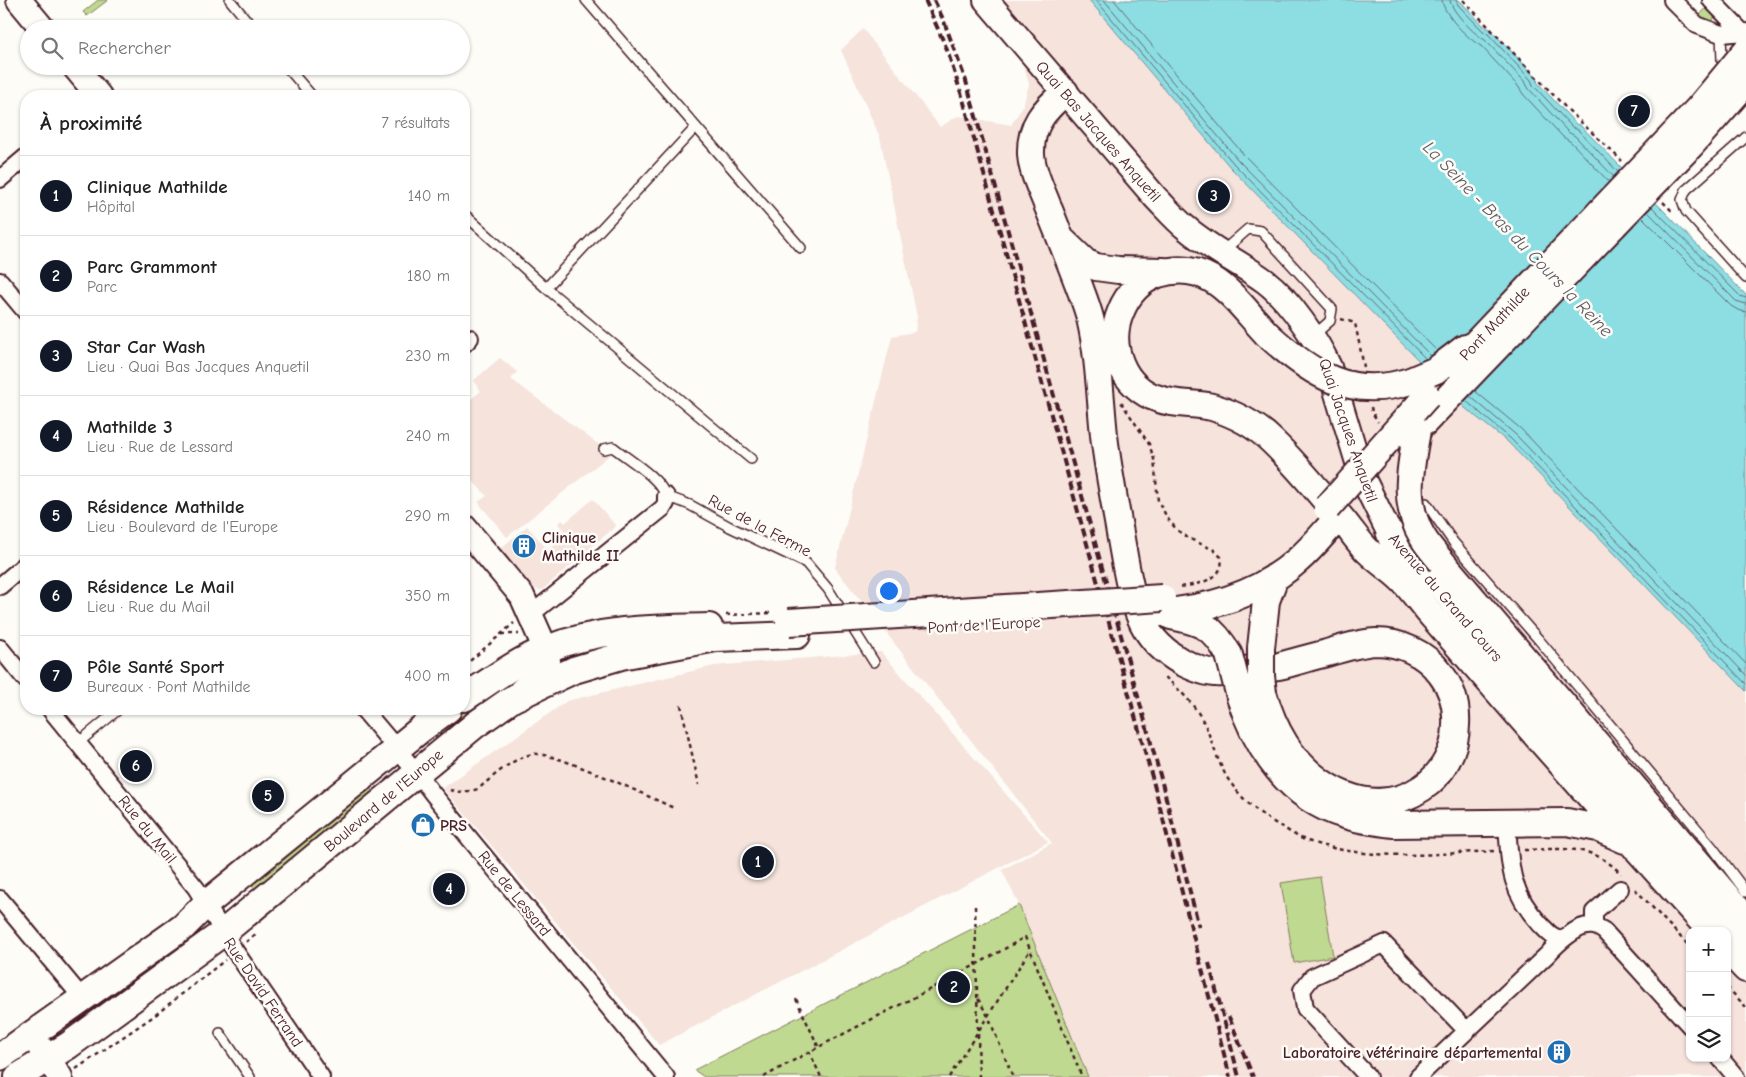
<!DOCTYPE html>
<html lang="fr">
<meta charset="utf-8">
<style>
:root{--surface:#fff;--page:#f2f2f2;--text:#222;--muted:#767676;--line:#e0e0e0;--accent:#111827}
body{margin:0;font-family:"Comic Neue",sans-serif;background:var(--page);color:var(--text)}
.controls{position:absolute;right:15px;bottom:15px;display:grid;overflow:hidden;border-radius:10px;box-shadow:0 1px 4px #0004}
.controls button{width:45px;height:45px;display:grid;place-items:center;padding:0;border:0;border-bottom:1px solid var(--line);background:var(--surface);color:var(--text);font:25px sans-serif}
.you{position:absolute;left:888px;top:590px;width:18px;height:18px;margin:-12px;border:4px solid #fff;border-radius:50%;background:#1a73e8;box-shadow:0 0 0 8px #1a73e833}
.badge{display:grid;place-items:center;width:32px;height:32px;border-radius:50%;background:var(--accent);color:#fff;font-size:16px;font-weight:700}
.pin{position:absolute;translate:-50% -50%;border:2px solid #fff;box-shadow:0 1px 5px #0006}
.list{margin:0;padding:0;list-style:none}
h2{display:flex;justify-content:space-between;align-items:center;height:65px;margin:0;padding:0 20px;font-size:21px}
h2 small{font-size:16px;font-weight:400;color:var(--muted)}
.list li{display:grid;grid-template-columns:32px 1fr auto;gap:15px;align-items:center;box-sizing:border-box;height:80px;padding:0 20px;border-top:1px solid var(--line)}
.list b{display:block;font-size:19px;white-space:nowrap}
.list p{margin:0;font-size:16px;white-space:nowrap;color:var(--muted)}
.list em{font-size:16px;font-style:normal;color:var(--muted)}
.icon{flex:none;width:28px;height:28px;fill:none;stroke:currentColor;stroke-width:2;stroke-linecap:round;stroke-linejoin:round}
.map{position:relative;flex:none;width:1746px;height:1077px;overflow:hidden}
.search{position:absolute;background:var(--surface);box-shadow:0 1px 4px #0004;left:20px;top:20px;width:450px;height:55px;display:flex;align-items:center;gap:12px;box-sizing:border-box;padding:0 18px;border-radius:28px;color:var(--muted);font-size:19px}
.panel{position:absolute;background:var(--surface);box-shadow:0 1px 4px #0004;left:20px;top:90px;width:450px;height:625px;border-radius:20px}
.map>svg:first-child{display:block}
</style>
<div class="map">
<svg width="1746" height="1077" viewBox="0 0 1746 1077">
<rect width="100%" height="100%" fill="#fdfcf7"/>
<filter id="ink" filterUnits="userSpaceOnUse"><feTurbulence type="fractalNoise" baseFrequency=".02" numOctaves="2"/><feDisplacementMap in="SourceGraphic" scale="10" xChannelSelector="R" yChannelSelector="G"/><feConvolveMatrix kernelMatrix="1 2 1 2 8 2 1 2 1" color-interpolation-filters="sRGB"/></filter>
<g filter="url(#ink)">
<path fill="#f5e3dc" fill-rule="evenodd" d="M978,0H1089L1230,167L1465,408L1508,442L1746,691V1077H1088L1019,905L1002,870L1052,843L835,568L892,336L915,332L917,317L880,137L841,50L863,29L940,127L958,116L1011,125L1023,106L1029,84L1020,54ZM1690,931H1727V1058H1690Z
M500,358L517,372L511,379L611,454L507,537L478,502L487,496L469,477L464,480V434L468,429L464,423V405L481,391L473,381Z
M593,499L616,526L542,590L533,589L500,549L527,526L548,550L556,544L555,542L566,533L558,524L562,520L565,523Z
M881,652L1048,842L659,1045L443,788L567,701L714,666Z"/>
<path fill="#bfd990" stroke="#847c5e" d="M98,0H108L87,16L83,12Z
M1708,6C1712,11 1718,17 1711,22H1707L1699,16Z
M533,670L437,741L431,733L472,703Z
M368,785L375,794L257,892L251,884Z
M1320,877L1333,956L1294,963L1281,883Z
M1019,905L1088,1077H704L694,1070Z
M179,942L186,950L60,1038L59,1032L61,1028Z"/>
<path fill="#8cdee3" stroke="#729299" d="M1089,0H1459L1486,28H1489L1538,79L1537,82L1577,125L1579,124L1746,295V691L1508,442L1465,408L1230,167Z"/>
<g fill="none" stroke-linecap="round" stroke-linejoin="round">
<path stroke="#646b75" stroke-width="1" d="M1096,0L1234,164L1426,359
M1104,0L1238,160L1431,356
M1114,0L1244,155L1437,351
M1442,0C1443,14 1468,39 1481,46L1518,86L1523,94L1563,137L1571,142L1609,182
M1450,0C1451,11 1475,35 1485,40L1525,82L1529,89L1568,132L1575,136L1614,177
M1456,0L1458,5L1483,31L1488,34L1531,80L1533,85L1572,127L1578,130L1618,172
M1652,207L1740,296L1746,298
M1647,211L1736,301L1746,304
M1642,217L1731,306L1738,310L1746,312
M1475,391L1521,429L1746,664
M1470,396L1516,435L1746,675
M1465,400L1511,439L1746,684"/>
<defs>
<path id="lane" d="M230,0L254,29
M586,0L801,248
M1721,34L1722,61L1729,68
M286,66L312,96
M1746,137L1686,190L1682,200L1686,211L1746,278
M464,214L546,288L751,459
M1223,251L1248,229L1261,231L1332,309L1330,321L1313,336
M546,288L696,127
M604,449L613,447C629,460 659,477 666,496L690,505L730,527L806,563L828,589L874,662
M1426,503L1454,543L1539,640L1713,848L1746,892
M78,743L119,709
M220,1033L250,1077"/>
<path id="street" d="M1672,0L1697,25L1721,34L1746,32
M1711,0L1742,32
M0,179L26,157
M0,281L26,312
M464,344L470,338
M0,586L26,564
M530,613L535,611L663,508L666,503V496
M0,648L26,680
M50,709L196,888L235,951L321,1077
M363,709L417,773L433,794L666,1077
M1507,823C1510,866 1509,890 1540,924C1547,931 1552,938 1562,939
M0,899L83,999
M1594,926V912L1620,889
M1720,1058L1736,1077
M1368,1077L1305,1008L1302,990L1312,977L1384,944L1467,1031
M1418,1077L1547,955C1556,945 1578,923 1593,926C1597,926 1601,929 1604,931L1690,1026"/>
<path id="secondary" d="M19,0L43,29
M986,0L1155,197C1165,207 1174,218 1185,227C1209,248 1239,262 1265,281C1289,299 1317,340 1329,367L1363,479L1387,528L1405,582
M74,66L99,96
M464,527L522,596L546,650L548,661L544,670L521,691
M1391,532L1410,551L1600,777L1746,940
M32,1035L60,1077"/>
<path id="primary" d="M1065,92C1044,110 1030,125 1031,154C1032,173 1042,190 1048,207C1058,232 1068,257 1078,283C1082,294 1087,306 1090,318C1099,356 1100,396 1104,435C1108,470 1115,504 1121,539C1126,567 1130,597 1143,623C1151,639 1166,653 1182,662C1192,667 1206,673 1217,673C1225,674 1234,671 1242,670C1254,669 1267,668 1279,666C1295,662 1311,657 1327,653C1343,648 1359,643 1376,642C1400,642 1425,653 1440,673C1452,688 1457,707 1456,725C1456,750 1442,775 1422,788C1373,821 1314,790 1285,744C1275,728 1268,711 1263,693
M1063,241L1085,262L1096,267L1118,270L1164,271
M1268,335C1236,302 1212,257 1158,274C1141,280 1128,294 1121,311C1106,345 1122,388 1159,399C1176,405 1195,403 1212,407C1235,414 1256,425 1273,442C1299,467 1322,496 1345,523C1353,533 1360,544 1369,552C1381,564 1396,572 1406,584C1416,595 1424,607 1434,618C1459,647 1484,675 1509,704C1575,780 1643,856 1711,931
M1456,364L1601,211
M1410,381L1436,370L1465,348
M1417,430L1614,225
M1441,561L1746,919
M1158,613C1209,609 1259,595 1298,560C1312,548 1323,534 1335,521
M1171,616C1202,622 1213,626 1229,655
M1261,648L1266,601L1275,577
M1240,697C1256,748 1290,799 1345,815C1361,820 1377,822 1394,824L1567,822L1598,828L1625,840
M464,698C490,681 517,661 547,649C599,628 654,628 709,627
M1727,949L1746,969
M0,1057L183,927L206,904L421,729L448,709
M18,1077L69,1045L224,932L475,725L512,699L574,670L621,656L716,638L797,635"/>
</defs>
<use href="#lane" stroke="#4a1f2b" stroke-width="12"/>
<use href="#street" stroke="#4a1f2b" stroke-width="20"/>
<use href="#secondary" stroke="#4a1f2b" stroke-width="28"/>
<use href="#primary" stroke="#4a1f2b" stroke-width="30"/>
<path stroke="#4a1f2b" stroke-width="2.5" stroke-dasharray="4 4" stroke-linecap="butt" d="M1463,0L1565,107L1622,161
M1663,202L1671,210H1674
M1341,319L1355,323L1364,367
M1121,402L1149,444L1154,459L1158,501L1168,519L1177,530L1188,538L1214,550L1221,557C1226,580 1196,585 1179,587
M1371,407L1372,412L1378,422
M726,615L772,613
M501,634H519
M464,666L514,623
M1165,677C1181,691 1197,707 1206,727C1213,744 1218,763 1228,779C1242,800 1260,815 1282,827C1289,831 1297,837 1305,840C1366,862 1431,854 1494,851
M681,705L699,785
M450,790C459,793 468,792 478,789C494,776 511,759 532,754C552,750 649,797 674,808
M1524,850C1563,849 1592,843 1621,874
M1635,889L1690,947
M975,906L979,1077
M246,942L257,933
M1727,987L1746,1007
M796,999L818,1046
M978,999L988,1016L1013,1077
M809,1051L821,1077
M76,1069L154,1016L225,960
M764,1077C850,1028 940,987 1025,937L1082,1077
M949,1077L1030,950"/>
<use href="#lane" stroke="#fdfcf7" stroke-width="9"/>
<use href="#street" stroke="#fdfcf7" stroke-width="16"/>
<use href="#secondary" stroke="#fdfcf7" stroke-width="24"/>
<use href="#primary" stroke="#fdfcf7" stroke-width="26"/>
<path stroke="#4a1f2b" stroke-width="4" stroke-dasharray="8 4" stroke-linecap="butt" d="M925,0L946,47L963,99L1152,777L1230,1077
M934,0L943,19L966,81L1160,775L1199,927
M1209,963L1239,1077
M1229,1017L1253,1077"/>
<defs>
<path id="primary-bridge" d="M1601,211L1698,109L1746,51
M1614,225L1691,145L1746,83
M1268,335C1311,374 1350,400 1410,381
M1417,430C1411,466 1402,502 1422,536C1427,545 1434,553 1441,561
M1327,508L1427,396
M789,622L1162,598
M1261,648V676L1263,693
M1229,655L1240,697"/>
</defs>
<use href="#primary-bridge" stroke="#4a1f2b" stroke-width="30" stroke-linecap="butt"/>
<use href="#primary-bridge" stroke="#fdfcf7" stroke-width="26"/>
</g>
</g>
<defs>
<symbol id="building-disc" viewBox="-11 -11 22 22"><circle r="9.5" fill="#1f6fb2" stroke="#fdfcf7"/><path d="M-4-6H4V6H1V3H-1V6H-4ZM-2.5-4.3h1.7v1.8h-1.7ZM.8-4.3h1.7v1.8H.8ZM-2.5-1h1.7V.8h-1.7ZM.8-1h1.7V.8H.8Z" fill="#fff"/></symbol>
<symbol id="shop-disc" viewBox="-11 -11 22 22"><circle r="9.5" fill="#1f6fb2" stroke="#fdfcf7"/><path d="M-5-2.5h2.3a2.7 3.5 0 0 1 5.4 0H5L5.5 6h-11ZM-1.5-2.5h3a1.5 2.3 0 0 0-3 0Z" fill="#fff"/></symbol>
</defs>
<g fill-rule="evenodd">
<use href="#building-disc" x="510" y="532" width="28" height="28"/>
<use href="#shop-disc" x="409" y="811" width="28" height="28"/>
<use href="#building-disc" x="1545" y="1038" width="28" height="28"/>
</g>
<g text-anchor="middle" stroke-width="5" stroke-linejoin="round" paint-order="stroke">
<g font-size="16" fill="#4a1f2b" stroke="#fdfcf7">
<text transform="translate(1099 131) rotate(49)" y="6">Quai Bas Jacques Anquetil</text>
<text transform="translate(1494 323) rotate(-47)" y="6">Pont Mathilde</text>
<text transform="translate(1349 430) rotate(71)" y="6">Quai Jacques Anquetil</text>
<text transform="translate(760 525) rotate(28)" y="6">Rue de la Ferme</text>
<text transform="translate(1446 597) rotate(49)" y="6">Avenue du Grand Cours</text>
<text transform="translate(984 624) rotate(-3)" y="6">Pont de l'Europe</text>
<text transform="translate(383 800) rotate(-40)" y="6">Boulevard de l'Europe</text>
<text transform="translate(148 829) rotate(51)" y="6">Rue du Mail</text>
<text transform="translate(515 893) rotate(51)" y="6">Rue de Lessard</text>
<text transform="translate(264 992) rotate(56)" y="6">Rue David Ferrand</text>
</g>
<g font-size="16" font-weight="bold" fill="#4a1f2b" stroke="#fdfcf7" text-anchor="start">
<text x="542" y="543">Clinique<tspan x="542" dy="18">Mathilde II</tspan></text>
<text x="440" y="831">PRS</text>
<text x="1542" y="1058" text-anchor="end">Laboratoire vétérinaire départemental</text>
</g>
<g font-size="18" font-style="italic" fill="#5e5862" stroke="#fdfcf7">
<text transform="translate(1518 239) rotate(46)" y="6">La Seine - Bras du Cours la Reine</text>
</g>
</g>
</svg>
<div class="controls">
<button>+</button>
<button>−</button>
<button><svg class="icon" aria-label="layers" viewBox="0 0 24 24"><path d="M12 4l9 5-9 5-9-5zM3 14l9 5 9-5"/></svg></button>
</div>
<div class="you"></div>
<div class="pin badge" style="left:758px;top:862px">1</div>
<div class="pin badge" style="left:954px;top:987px">2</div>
<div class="pin badge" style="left:1214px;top:196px">3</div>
<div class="pin badge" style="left:449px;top:889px">4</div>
<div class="pin badge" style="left:268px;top:796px">5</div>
<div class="pin badge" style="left:136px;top:766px">6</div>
<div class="pin badge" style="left:1634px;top:111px">7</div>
<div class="search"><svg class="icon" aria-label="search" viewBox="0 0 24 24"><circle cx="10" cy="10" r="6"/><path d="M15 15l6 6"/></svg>Rechercher</div>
<section class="panel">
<h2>À proximité<small>7 résultats</small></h2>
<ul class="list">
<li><span class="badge">1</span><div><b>Clinique Mathilde</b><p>Hôpital</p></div><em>140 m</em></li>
<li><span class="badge">2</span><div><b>Parc Grammont</b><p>Parc</p></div><em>180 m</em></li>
<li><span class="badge">3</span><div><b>Star Car Wash</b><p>Lieu · Quai Bas Jacques Anquetil</p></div><em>230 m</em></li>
<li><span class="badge">4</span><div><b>Mathilde 3</b><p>Lieu · Rue de Lessard</p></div><em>240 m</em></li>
<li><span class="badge">5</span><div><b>Résidence Mathilde</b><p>Lieu · Boulevard de l'Europe</p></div><em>290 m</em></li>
<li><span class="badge">6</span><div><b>Résidence Le Mail</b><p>Lieu · Rue du Mail</p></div><em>350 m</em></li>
<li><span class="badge">7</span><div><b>Pôle Santé Sport</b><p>Bureaux · Pont Mathilde</p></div><em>400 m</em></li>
</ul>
</section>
</div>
